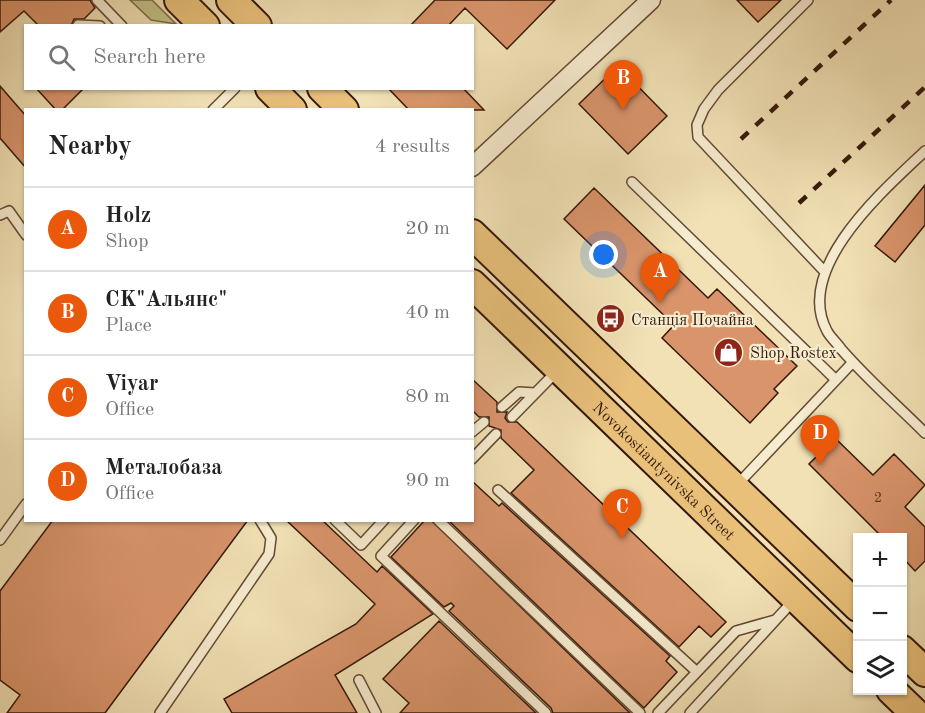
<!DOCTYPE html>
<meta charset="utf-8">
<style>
:root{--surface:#fff;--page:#f2f2f2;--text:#222;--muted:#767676;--line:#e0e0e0;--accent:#ea580c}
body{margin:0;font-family:"Old Standard TT",serif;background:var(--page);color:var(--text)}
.controls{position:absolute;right:18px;bottom:18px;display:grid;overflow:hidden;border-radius:0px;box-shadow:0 2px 4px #0004}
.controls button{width:54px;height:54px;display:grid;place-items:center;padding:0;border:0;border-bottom:2px solid var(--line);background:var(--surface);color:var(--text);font:30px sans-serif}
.you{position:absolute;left:604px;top:255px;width:21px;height:21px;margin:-15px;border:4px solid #fff;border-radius:50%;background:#1a73e8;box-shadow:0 0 0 9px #1a73e833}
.badge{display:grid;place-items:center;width:39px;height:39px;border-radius:50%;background:var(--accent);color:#fff;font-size:20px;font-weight:700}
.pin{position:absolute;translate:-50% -50px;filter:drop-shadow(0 2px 3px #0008)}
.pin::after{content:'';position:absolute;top:32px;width:21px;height:18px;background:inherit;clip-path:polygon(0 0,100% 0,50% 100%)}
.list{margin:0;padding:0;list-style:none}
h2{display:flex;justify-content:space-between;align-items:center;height:78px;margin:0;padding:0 24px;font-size:26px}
h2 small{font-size:20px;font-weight:400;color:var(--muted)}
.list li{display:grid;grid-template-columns:39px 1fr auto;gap:18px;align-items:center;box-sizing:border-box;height:84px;padding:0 24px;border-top:2px solid var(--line)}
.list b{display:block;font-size:22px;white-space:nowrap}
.list p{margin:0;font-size:20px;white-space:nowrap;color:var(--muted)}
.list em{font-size:20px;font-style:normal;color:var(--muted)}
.icon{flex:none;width:33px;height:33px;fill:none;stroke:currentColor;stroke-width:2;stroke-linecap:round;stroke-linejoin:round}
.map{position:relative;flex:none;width:925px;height:713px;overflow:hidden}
.search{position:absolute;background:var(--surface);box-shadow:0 2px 4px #0004;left:24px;top:24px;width:450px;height:66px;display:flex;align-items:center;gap:15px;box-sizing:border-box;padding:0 21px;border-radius:0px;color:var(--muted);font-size:22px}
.panel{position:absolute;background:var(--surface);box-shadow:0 2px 4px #0004;left:24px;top:108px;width:450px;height:414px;border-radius:0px}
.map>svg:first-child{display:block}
</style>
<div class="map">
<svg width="925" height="713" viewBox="0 0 925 713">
<rect width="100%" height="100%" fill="#f1e1b5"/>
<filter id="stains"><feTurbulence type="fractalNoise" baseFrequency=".00333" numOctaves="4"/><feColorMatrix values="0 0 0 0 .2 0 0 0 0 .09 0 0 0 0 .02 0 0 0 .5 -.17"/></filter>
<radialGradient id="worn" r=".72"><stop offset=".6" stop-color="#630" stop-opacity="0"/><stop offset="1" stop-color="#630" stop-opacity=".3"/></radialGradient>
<path fill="#c2c188" stroke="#7c6c49" stroke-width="1.5" d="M130,0H152L176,24L151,20Z"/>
<path fill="#d9946b" stroke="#35180a" stroke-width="1.5" d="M0,0H90L95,8L84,19H74L71,26H39L24,11L0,32Z
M435,0H555L507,49L465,8L448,26H410Z
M737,0H781L758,22Z
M618,66L667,116L628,154L579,104Z
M0,86L26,116V168L0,138Z
M36,88H84L62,110H56Z
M388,88H463L484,110H409Z
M925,185V225L895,262L875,246Z
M594,188L708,298L717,289L797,366L774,389L778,393L750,423L662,338L674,325L564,219Z
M472,379L497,402V412H507L505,418L508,422H517L726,622L711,637L699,626L679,647L511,493L534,470L501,438V430L489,426V417H479L472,410Z
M835,438L873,475L894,454L925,485L905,507L925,527V561L915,571L903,558V537H882L809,464Z
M472,481L499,506L502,503L670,656L666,661L677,672L644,708L448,520H472Z
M53,520H248L105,713H7L20,695L0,680V591Z
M286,520H322L377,572L382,566L433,614L335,675L357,713H232L224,699L356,624L375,604Z
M425,520H431L630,713H553L551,708L449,611L454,606L451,603L444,607L391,557Z
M439,621L536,713H400L409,703L383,679Z"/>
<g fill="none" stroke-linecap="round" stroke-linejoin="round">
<defs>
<path id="lane" d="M97,0L122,26
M808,0L718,90L704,109L697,125L698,137L824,271
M78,25L100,26
M213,110L235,88
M925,151C885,189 793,268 827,331C830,337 837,343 841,349C867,379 897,405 925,433
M632,182L836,380
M0,215L9,211L26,235
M502,407L519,392L535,393
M512,417L558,370
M472,432L484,422
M472,459L496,434
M737,485L853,362
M498,490L697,672
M335,520L361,545L384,520
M414,520L381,556L546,713
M438,520L640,713
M0,540L26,504
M359,680L376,713
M160,713L269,554L271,538L260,520
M658,713L736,631L775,620
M690,713L794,600"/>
<path id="street" d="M472,167L651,0"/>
<g id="primary">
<path d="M179,0L205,26"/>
<path d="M231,0L257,26"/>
<path d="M270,88L292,110"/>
<path d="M322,88L344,110"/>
<path d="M472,234L858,607"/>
<path id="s1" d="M472,284L858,658"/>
<path d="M902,650L925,672"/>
<path d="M891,690L915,713"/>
</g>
</defs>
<use href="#lane" stroke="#644a35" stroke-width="12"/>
<use href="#street" stroke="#644a35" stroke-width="21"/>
<use href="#primary" stroke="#35180a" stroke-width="32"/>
<use href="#lane" stroke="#f6eccf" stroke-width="9"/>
<use href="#street" stroke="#f6eccf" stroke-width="18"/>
<use href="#primary" stroke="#e8c07a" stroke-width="28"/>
<path stroke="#35180a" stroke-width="4.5" stroke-dasharray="10 10" stroke-linecap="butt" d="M741,139L891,0
M799,203L925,87"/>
</g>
<defs>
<symbol id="bus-disc" viewBox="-11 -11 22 22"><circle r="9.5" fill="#8f2418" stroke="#f6eccf"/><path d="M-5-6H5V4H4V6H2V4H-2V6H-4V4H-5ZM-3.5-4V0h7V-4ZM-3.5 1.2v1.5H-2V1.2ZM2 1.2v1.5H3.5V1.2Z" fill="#fff"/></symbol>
<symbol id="shop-disc" viewBox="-11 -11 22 22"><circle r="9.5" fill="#8f2418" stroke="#f6eccf"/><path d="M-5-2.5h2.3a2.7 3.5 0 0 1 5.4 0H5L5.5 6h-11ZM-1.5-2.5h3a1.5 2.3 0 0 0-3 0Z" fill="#fff"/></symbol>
</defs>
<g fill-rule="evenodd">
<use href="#bus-disc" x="594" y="302" width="33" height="33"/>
<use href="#shop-disc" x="712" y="336" width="33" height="33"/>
</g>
<g text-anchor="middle" stroke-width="4.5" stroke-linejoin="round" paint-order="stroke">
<g font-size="14" fill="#5e3722">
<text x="878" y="502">2</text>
</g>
<g font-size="16" fill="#35180a" stroke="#f6eccf" text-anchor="start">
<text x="631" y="325">Станція Почайна</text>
<text x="750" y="358">Shop Rostex</text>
</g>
<g font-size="16" fill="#35180a" stroke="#f6eccf">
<text dy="6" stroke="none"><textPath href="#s1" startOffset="268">Novokostiantynivska Street</textPath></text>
</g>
</g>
<rect width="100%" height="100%" filter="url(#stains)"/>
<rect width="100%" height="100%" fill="url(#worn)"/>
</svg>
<div class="controls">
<button>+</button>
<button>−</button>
<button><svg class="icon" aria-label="layers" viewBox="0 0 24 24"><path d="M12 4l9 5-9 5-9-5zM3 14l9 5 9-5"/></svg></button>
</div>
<div class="you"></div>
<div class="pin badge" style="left:660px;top:303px">A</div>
<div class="pin badge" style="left:623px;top:110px">B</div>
<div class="pin badge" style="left:622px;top:539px">C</div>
<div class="pin badge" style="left:820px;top:465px">D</div>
<div class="search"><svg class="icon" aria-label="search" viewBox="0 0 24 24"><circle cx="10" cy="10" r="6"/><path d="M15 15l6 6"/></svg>Search here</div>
<section class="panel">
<h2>Nearby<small>4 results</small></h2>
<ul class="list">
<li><span class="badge">A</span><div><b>Holz</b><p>Shop</p></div><em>20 m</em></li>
<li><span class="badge">B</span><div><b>CK&quot;Альянс&quot;</b><p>Place</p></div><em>40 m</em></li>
<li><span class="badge">C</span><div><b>Viyar</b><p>Office</p></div><em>80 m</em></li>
<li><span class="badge">D</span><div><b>Металобаза</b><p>Office</p></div><em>90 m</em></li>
</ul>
</section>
</div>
